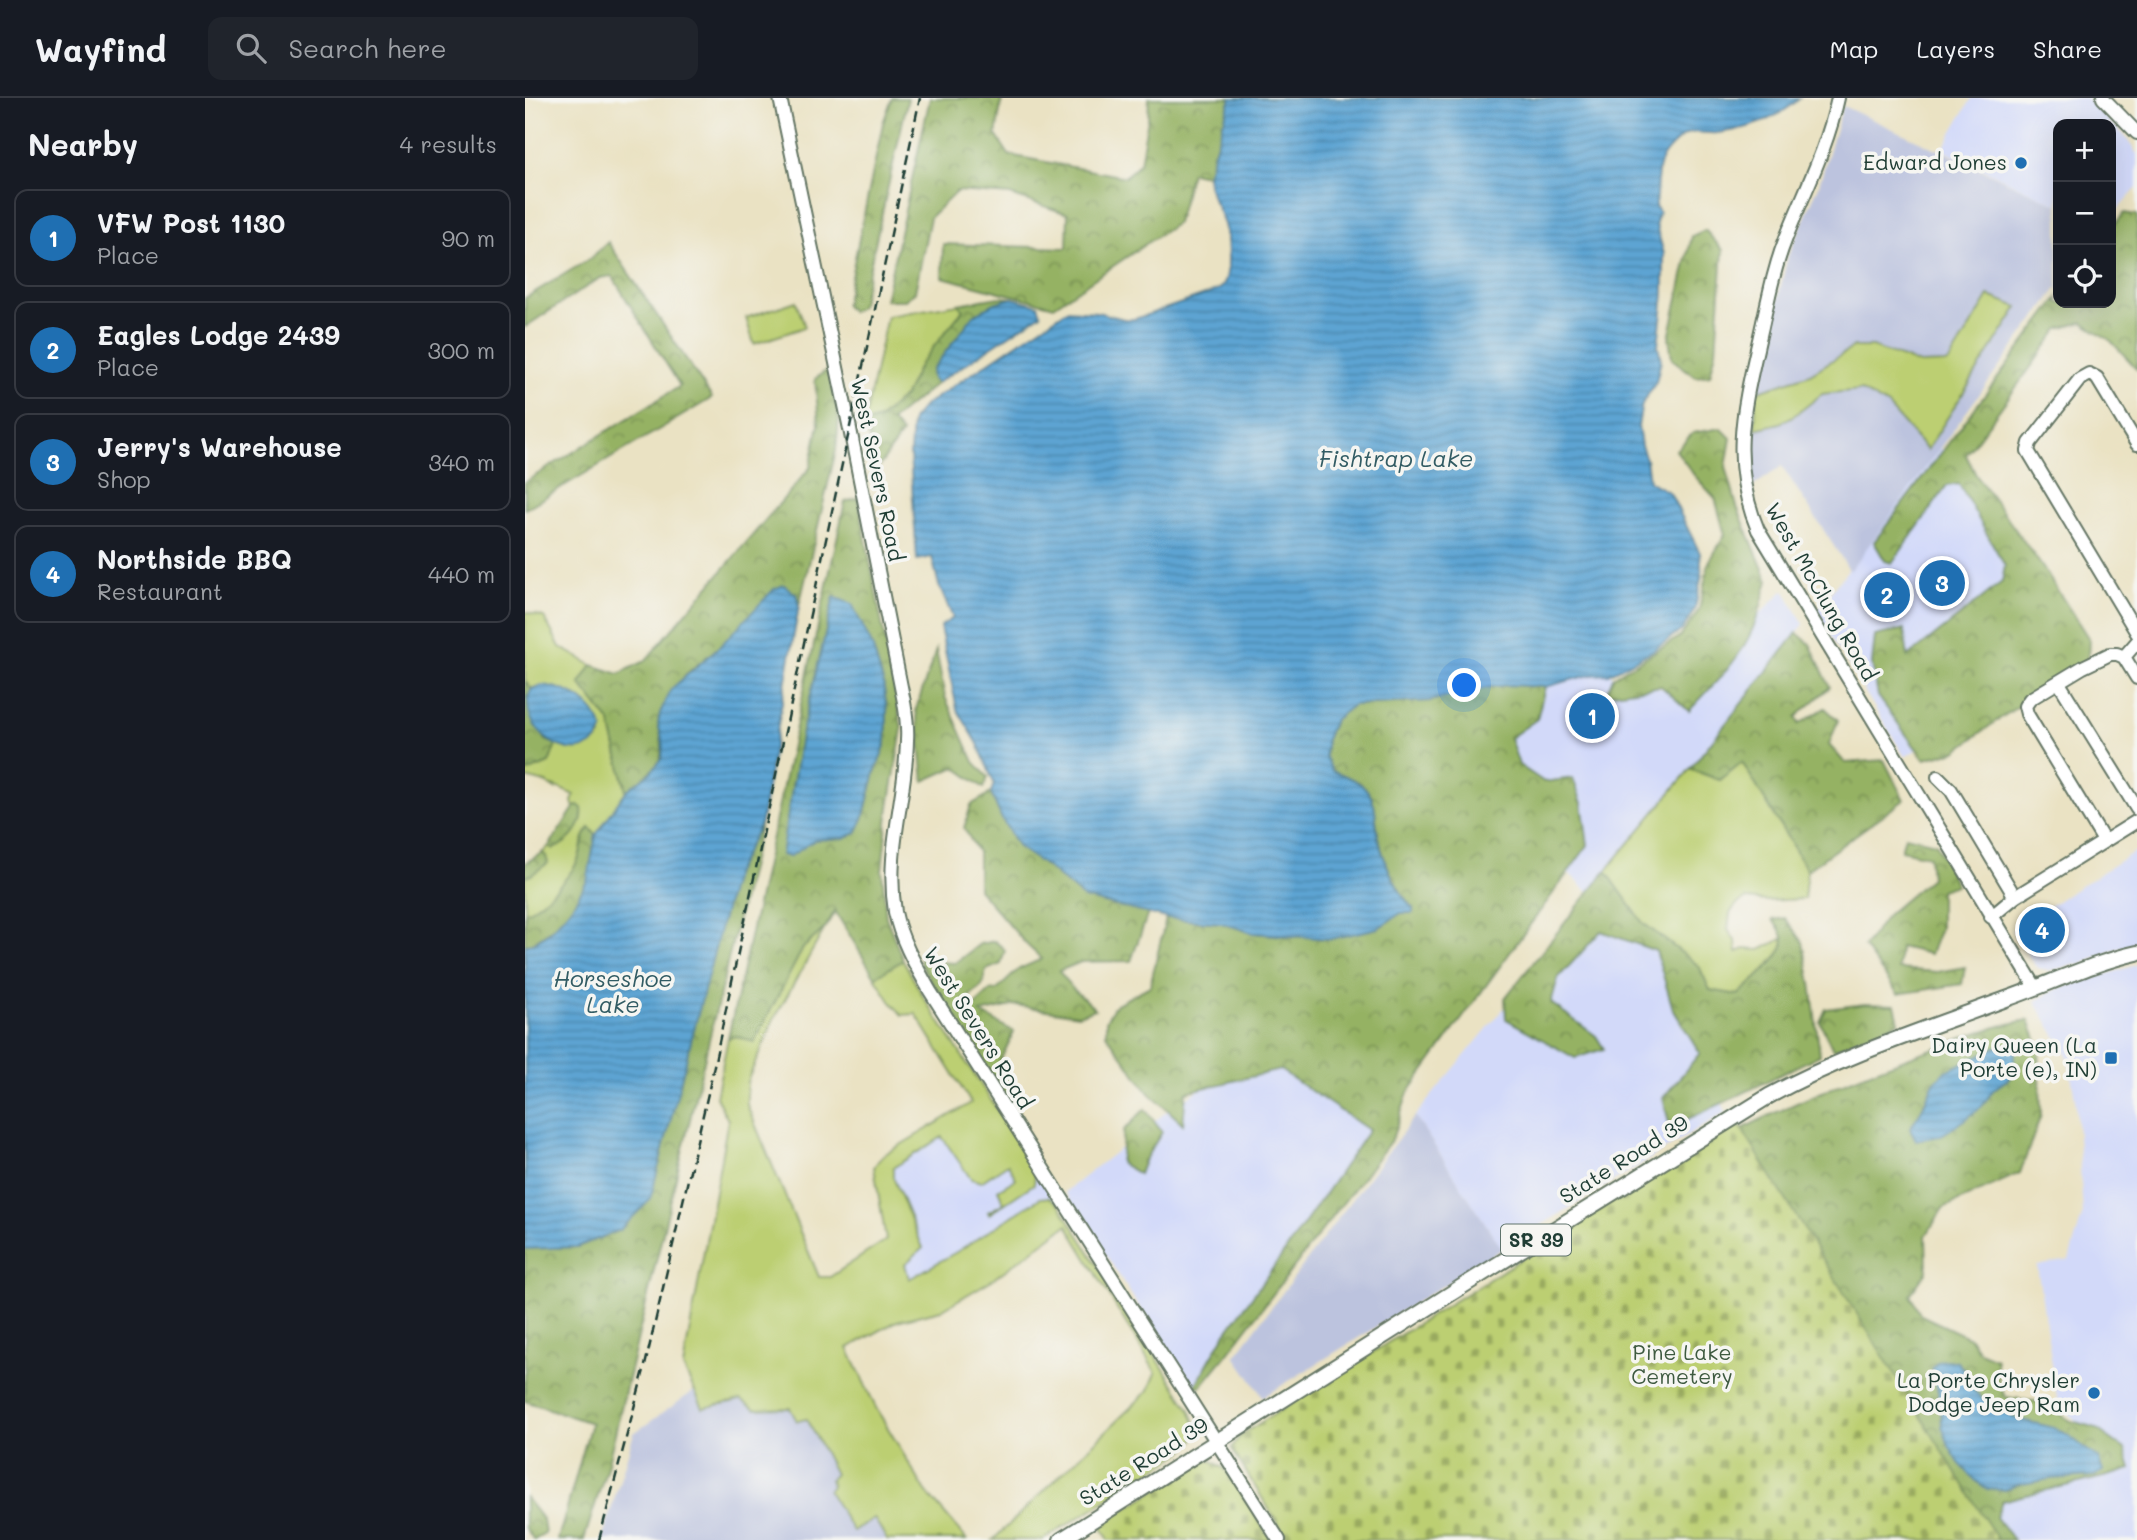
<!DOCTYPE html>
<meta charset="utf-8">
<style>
:root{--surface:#171b24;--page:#20242c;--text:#f1f3f6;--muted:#9ea1a6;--line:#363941;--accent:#1f6fb2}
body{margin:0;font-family:Mali,sans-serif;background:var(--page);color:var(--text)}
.controls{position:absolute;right:21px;top:21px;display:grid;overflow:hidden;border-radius:14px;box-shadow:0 7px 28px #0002}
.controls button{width:63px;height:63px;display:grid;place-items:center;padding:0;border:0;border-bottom:2px solid var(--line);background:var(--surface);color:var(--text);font:35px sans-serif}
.you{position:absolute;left:940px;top:588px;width:24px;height:24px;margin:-18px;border:5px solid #fff;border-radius:50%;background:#1a73e8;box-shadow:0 0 0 10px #1a73e833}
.badge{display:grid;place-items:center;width:46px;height:46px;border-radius:50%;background:var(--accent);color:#fff;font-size:23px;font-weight:700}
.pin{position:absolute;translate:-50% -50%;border:4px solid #fff;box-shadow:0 2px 7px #0006}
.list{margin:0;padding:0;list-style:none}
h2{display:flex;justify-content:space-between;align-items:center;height:91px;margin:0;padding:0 28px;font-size:30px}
h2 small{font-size:23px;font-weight:400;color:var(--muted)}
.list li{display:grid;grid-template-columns:46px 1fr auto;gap:21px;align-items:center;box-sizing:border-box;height:98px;margin:0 14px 14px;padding:0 14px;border:2px solid var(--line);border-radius:14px}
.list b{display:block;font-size:26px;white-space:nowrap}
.list p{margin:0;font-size:23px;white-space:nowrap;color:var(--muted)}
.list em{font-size:23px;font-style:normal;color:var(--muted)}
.icon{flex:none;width:38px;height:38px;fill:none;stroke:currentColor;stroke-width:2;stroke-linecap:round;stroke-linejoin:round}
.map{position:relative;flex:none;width:1612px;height:1442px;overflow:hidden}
header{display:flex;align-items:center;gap:42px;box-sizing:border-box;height:98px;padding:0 35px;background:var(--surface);border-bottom:2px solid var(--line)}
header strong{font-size:33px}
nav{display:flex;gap:38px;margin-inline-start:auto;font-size:24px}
.search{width:490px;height:63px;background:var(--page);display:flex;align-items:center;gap:18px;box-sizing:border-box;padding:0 24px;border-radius:14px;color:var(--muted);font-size:26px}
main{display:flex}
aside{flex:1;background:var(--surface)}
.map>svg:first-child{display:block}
</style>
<header>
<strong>Wayfind</strong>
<div class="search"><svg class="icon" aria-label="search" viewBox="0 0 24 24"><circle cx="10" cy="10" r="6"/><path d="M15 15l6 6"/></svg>Search here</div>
<nav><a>Map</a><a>Layers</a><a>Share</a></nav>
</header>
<main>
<aside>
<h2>Nearby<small>4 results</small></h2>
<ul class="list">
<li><span class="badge">1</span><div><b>VFW Post 1130</b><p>Place</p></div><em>90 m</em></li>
<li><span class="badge">2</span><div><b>Eagles Lodge 2439</b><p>Place</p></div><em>300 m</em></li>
<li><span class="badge">3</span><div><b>Jerry's Warehouse</b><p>Shop</p></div><em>340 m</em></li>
<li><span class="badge">4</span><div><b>Northside BBQ</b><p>Restaurant</p></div><em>440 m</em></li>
</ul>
</aside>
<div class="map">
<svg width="1612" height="1442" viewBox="0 0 1612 1442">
<defs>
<pattern id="forest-crowns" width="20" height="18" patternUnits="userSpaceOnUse" patternTransform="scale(1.75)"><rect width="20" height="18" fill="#95b264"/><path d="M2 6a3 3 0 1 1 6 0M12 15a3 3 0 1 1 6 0" fill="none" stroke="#799253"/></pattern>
<pattern id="cemetery-stones" width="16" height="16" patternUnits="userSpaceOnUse" patternTransform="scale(1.75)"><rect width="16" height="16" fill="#bccf72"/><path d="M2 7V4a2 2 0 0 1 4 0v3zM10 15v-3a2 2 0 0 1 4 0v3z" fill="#98a95e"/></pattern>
<pattern id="water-rules" width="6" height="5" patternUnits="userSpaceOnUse" patternTransform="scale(1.75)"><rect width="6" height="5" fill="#5da4d3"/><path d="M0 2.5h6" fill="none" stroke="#4c87ac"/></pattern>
</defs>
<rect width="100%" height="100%" fill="#f6f6f2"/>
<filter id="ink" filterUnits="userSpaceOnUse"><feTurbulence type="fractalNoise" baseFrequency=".0143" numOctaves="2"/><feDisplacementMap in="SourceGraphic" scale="14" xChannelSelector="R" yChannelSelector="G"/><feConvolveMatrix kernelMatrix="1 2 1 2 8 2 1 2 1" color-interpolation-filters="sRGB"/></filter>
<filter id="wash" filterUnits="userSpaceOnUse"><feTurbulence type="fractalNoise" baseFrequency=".00686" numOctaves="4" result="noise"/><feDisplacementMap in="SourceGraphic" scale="28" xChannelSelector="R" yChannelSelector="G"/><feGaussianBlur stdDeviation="1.57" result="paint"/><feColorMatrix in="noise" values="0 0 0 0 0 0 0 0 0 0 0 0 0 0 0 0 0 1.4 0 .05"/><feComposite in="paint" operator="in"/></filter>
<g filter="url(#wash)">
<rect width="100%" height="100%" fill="#eae2c3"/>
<path fill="#d2d9f9" d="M1447,0H1561L1599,37L1612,56V90L1586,119V26H1533V107L1417,52Z
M1415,350L1431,365L1543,553L1380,659L1291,514Z
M1259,492L1279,526L1070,801L969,700L985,587L1020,589L1064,577L1084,576L1170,600L1237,514Z
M1612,752V846L1592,851L1562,864L1523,873L1511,869L1487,832Z
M1046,829L1125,841L1201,1014L977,1151L890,1018Z
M1612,867V1442H1473L1457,1416L1575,1345L1533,1306L1512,1168L1544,1162L1558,1115L1551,1007L1543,959L1510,903L1532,891Z
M731,957L853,1036L670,1295L540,1094L650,1007Z
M462,997L546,1125L467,1182L416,1212L385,1201L349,1069L357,1058Z"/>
<path fill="#bcc3de" d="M1318,8L1533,107V189L1325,473L1257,368L1226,390L1222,368V332L1263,158L1293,90Z
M890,1018L977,1151L738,1299L710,1258Z
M245,1240L366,1442H77L109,1335Z"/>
<path fill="#bccf72" stroke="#6e8653" stroke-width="2" d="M1464,198L1493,209L1402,352L1363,308L1335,292L1297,296L1273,315L1255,325L1230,331L1231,294L1285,276L1329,249H1347L1395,266L1423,265Z
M271,203L280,229L229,246L221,220Z
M433,206L438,212L395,266L380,297L354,321L339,326L362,218Z
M0,514L19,519L35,549L67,567L55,586L85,624L101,693L71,737L65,730C55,742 58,747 54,760C46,781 18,805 0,815V779L6,777L21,758L17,755L24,748L28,750L53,707L49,710L47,704L49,697L29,688L30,691L21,685L0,680V675L24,665L31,646C49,654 62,652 76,638L18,587L7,591L0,583Z
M1217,663L1282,772L1279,801L1241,803L1221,801L1212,806L1205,815L1203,832L1211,844L1212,854L1220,851L1235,852L1259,840L1258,851L1235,877L1213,897L1184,892L1173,868L1118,825L1081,773L1165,671L1195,682Z
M300,830L248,923L222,984V1007L294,1179H305L361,1142L349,1069L357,1058L446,1005L391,916L377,917L365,903L350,879L378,862L399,900L495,1046C497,1065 514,1064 509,1086L464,1116L463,1114L479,1105L473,1092L491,1081L483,1066L456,1084L446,1081L417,1039L368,1070V1079L398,1150L380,1166L384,1181L433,1153L515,1100L524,1099L534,1106L665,1312L671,1327L670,1341L656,1355L518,1442H468L624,1292L631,1275L542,1127L467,1182L416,1212L372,1223L323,1250L351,1310L401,1394L442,1442H362L349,1420L328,1433L303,1393L307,1388L305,1381L310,1376L282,1321L272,1323L265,1310L230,1311L216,1302L178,1310L158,1269L203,1022L191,999L203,940L211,938L229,944L278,850Z"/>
<path fill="url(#forest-crowns)" stroke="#5a784c" stroke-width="2" fill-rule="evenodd" d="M367,0H383L336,208L327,214L320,208L358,25Z
M405,0H477L471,37L484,57L600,79L615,65L623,20L624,0H706L682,77L666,74L652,125L529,208L417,179L418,146L542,150L543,116L485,97L432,93L405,119L390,194L380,202H360Z
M1599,115L1612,117V271L1586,243L1557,224L1534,231L1441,357L1451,377L1516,467L1564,541L1563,561L1470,624L1431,653L1399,661L1353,598L1347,566L1350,538L1379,531L1383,559L1477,484L1480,468L1434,386L1422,388L1367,465L1360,463L1349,444L1533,200V205H1586V132Z
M1180,132L1198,152L1191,253L1185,277L1171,279L1147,261L1144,240L1167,138Z
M83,144L187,300L0,411V384L155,288L87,178L75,180L0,229V200L66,160Z
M474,199L487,200L470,205L449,217L406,273L407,281L412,285L366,323L377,335L354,369L339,326L354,321L380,297L395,266L438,212L433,206Z
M303,271L314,321L311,352L274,508L271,496L196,547L160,577L133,626C145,668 130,669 101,693L85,624L55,586L67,567L94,576L120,563L285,370L294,326L290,281Z
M1196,330L1206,340L1201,369L1212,409L1243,483C1238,498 1235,515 1228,530C1215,562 1187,588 1164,613L1136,588L1081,596L1088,579L1156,538L1174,512L1184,464L1200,437L1190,400L1169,377L1151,352L1168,335Z
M333,400L377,631L363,715L357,772L361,819L378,862L350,879L310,813L300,830L278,850L229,944L211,938L203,940L320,404ZM309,499L347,547L358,584L362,613L361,645L350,674L338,721L319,740L290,742L276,638Z
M1272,535L1285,546L1305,589L1271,619L1274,626L1300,610L1313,622L1304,647L1320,665L1359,662L1379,702L1282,772L1217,664L1195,682L1165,671Z
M411,552L420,599L449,664L463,679L459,690L430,669L399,683L391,611Z
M0,583L7,591L3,598L20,642L31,646L24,665L0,675Z
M985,587L1020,589L1012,621L985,640L994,667L1019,684L1048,680L1057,705L1063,747L883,995L867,1041L699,1260L677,1287L668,1291L698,1239L766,1145L844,1032L755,972L661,994L658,1026L624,995L581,936V923L590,907L625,888L641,820L697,825L728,835L770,839L832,834L853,830L876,815H883L888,810C873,795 859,763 854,743C849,725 854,706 841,691C833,682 818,677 807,673L800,657L802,639L809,622L828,607L905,603L965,589Z
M466,695L476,719L493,749L522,769L559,800L623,815L606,863L556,864L534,873L546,889L570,911L553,917L491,907L456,915L489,934L475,963L489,988L491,1018L427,920L395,865L396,857L413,864L430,865L455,846L470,843L480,852L476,866L461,872L457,888L435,906L434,913L447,917L448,909L466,892L471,893L494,871L517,861L502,847L453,791V754L439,730L446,707Z
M53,707L57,710C60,728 45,744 28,751L24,748L49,710Z
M236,724L82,1369L59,1442H33L66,1325L0,1303V1151L52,1149L95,1132L209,777Z
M65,730L71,737C69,751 67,767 63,781C55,806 24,838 0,848V815C18,805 46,780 54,760C58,747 56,741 65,730Z
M1380,738L1411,745L1431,787L1415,792V830L1405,856L1375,849L1373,871L1412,874L1440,869L1437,886L1373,896L1339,849L1363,816L1406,780L1404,758L1376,752Z
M17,755L21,758L23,765L6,777L0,779V765Z
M1081,773L1118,825L1174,868L1185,892L1213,897C1224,887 1260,858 1259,842C1258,835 1252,828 1248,822L1260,820L1278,844L1286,885L1295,957L1202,1003L1145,1029L1138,1000L1175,955L1148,911L1131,853L1076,833L1033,880L1026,905L1071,938L1079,951L1050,960L981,921L980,900Z
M1340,906L1370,907L1374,924L1308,952L1295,924L1301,911Z
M1504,922L1514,949L1516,1017L1495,1075L1418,1110L1401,1138L1402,1173L1385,1197L1396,1217L1445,1240L1454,1254L1471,1261L1474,1288L1481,1299L1515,1304L1546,1323L1569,1329L1600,1351L1606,1371C1564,1385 1519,1391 1477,1403L1471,1419L1488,1442H1465L1197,1041C1263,1007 1326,980 1396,955C1432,942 1466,928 1504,922ZM1486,979L1469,991L1457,1008L1385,1030L1396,1013L1409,984ZM1422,1262L1432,1264L1438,1271L1448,1293L1461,1304L1489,1320L1529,1330L1543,1337L1567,1356L1569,1378C1540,1378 1505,1381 1479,1392L1417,1328L1416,1305L1407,1270L1414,1263Z
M620,1011L637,1034L619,1063L614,1076L595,1065L599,1032Z
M0,1399L18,1422L20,1436L9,1442L0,1430Z"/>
<path fill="url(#cemetery-stones)" stroke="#6e8653" stroke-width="2" d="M1213,1025L1473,1442H763L710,1356L707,1350L716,1337Z
M680,1361L687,1363L700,1371L746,1442H584L575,1427Z"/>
<path fill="url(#water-rules)" stroke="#3e7084" stroke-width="2" d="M706,0H1275C1253,21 1222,32 1192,35C1184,36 1173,33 1165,35C1155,38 1138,55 1135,65C1131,77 1132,95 1130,108L1134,114L1131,124L1132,131L1139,156V197L1133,247L1136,262L1131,284L1117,306L1113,328L1116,348L1121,361L1124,383L1145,395L1175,455L1177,476L1170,511L1157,532L1127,553L1084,576L1064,577L1020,589L985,587L965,589L905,603L828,607L809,622L802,639L800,657L807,673C818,677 833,682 841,691C854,706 849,725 854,743C859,763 873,796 888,810V815H876L853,830L806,841L728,835L697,825L641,820L559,800L522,769L493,749L476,719L466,695L469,685L453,646L432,611L416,534V528L428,520L414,488L407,459L392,462L385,357L387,322L400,307L542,212L572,214L599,221H610L686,195C689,193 693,192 696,190C707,179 703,137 698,124C692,106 683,97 682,77Z
M487,200L513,207L516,216L412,285L407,281L406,273L449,217L470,205Z
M259,487L271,496L274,508L236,724L209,777L125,1102L95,1132L52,1149L0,1151V848L10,844L25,833L46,810L62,783L71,737L101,693L126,674L137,660L138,644L133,626L135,615L146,591L196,547L249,491Z
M309,499L327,506L347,547L358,584L362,613L361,645L350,674L338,721L331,735L319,740L290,742L264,759L256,757L276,638Z
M18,587C44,590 69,605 78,631C63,672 4,645 3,606C3,601 3,595 7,591C10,589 14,588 18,587Z
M1477,946L1491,951L1486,979L1469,991L1457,1008L1440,1022L1415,1038L1391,1042L1385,1030L1396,1013L1409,984L1421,973Z
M1422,1262L1432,1264L1438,1271L1448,1292L1461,1304L1489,1320L1529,1330L1543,1337L1573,1360L1578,1373L1569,1378L1525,1381L1492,1387L1479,1392L1462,1391L1450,1382L1434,1365L1425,1350L1417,1328L1416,1305L1407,1270L1414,1263Z"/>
</g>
<g filter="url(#ink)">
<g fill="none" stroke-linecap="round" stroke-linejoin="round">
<defs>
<path id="minor" d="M255,0L325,331L379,604C381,616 383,629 382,642C381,701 360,753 370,814C376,843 391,868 405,893L754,1442
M1313,0C1302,51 1280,92 1261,140C1249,170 1243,202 1236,233C1220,305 1203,361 1233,432L1511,890
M1578,0L1612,35
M1612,346L1572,280L1564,276L1555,281L1505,345L1503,353L1612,535
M1599,559L1612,544
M1534,585L1612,711
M1413,679L1426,692L1490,799
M1579,743L1502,616L1500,608L1505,601L1558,569L1585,556H1592L1599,559L1612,580
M1466,819L1490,799L1612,723"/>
<path id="major" d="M536,1442L941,1186L1244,998C1319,957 1401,931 1481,901C1524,886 1567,865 1612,855"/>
</defs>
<use href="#minor" stroke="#676" stroke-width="16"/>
<use href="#major" stroke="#676" stroke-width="18"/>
<use href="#minor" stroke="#fff" stroke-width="12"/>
<use href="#major" stroke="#fff" stroke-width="14"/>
<path stroke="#1f3d34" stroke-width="2.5" stroke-dasharray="10 5" stroke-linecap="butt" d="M74,1442L119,1272L184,991L395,0"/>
</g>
</g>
<g fill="#1f6fb2" stroke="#f6f6f2" stroke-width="2.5">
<circle cx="1496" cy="65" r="7"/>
<rect x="1579" y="953" width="14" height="14" rx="3.5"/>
<circle cx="1569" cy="1295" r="7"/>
</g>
<g text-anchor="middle" stroke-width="7" stroke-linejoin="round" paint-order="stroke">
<rect fill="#f6f6f2" stroke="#60746d" stroke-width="2" x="976" y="1126.5" width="70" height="31" rx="5"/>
<g font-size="19" font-weight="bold" fill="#1f3d34">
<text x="1011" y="1149">SR 39</text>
</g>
<g font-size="21" fill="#1f3d34" stroke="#f6f6f2" text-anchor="end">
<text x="1482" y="72">Edward Jones</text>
<text x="1572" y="955">Dairy Queen (La<tspan x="1572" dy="24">Porte (e), IN)</tspan></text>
<text x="1555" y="1290">La Porte Chrysler<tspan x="1555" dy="24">Dodge Jeep Ram</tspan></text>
</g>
<g font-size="21" fill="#1f3d34" stroke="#f6f6f2">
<text transform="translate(352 372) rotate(78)" y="7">West Severs Road</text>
<text transform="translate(1296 494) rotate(60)" y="7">West McClung Road</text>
<text transform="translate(453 930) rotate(58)" y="7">West Severs Road</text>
<text transform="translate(1099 1062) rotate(-32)" y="7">State Road 39</text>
<text transform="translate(619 1364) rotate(-32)" y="7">State Road 39</text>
</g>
<g font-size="21" fill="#3e5a40" stroke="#f6f6f2">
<text x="1157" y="1262">Pine Lake<tspan x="1157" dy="24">Cemetery</tspan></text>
</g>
<g font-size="23" font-style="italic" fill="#325c64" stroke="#f6f6f2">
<text x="871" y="369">Fishtrap Lake</text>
<text x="88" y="889">Horseshoe<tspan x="88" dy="26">Lake</tspan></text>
</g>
</g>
</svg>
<div class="controls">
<button>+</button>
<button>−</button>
<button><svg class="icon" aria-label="locate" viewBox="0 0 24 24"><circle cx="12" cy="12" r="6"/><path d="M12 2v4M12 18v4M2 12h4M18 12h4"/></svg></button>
</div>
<div class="you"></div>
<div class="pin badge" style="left:1067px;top:618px">1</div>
<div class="pin badge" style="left:1362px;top:497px">2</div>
<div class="pin badge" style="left:1417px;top:485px">3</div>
<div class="pin badge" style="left:1517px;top:832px">4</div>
</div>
</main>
